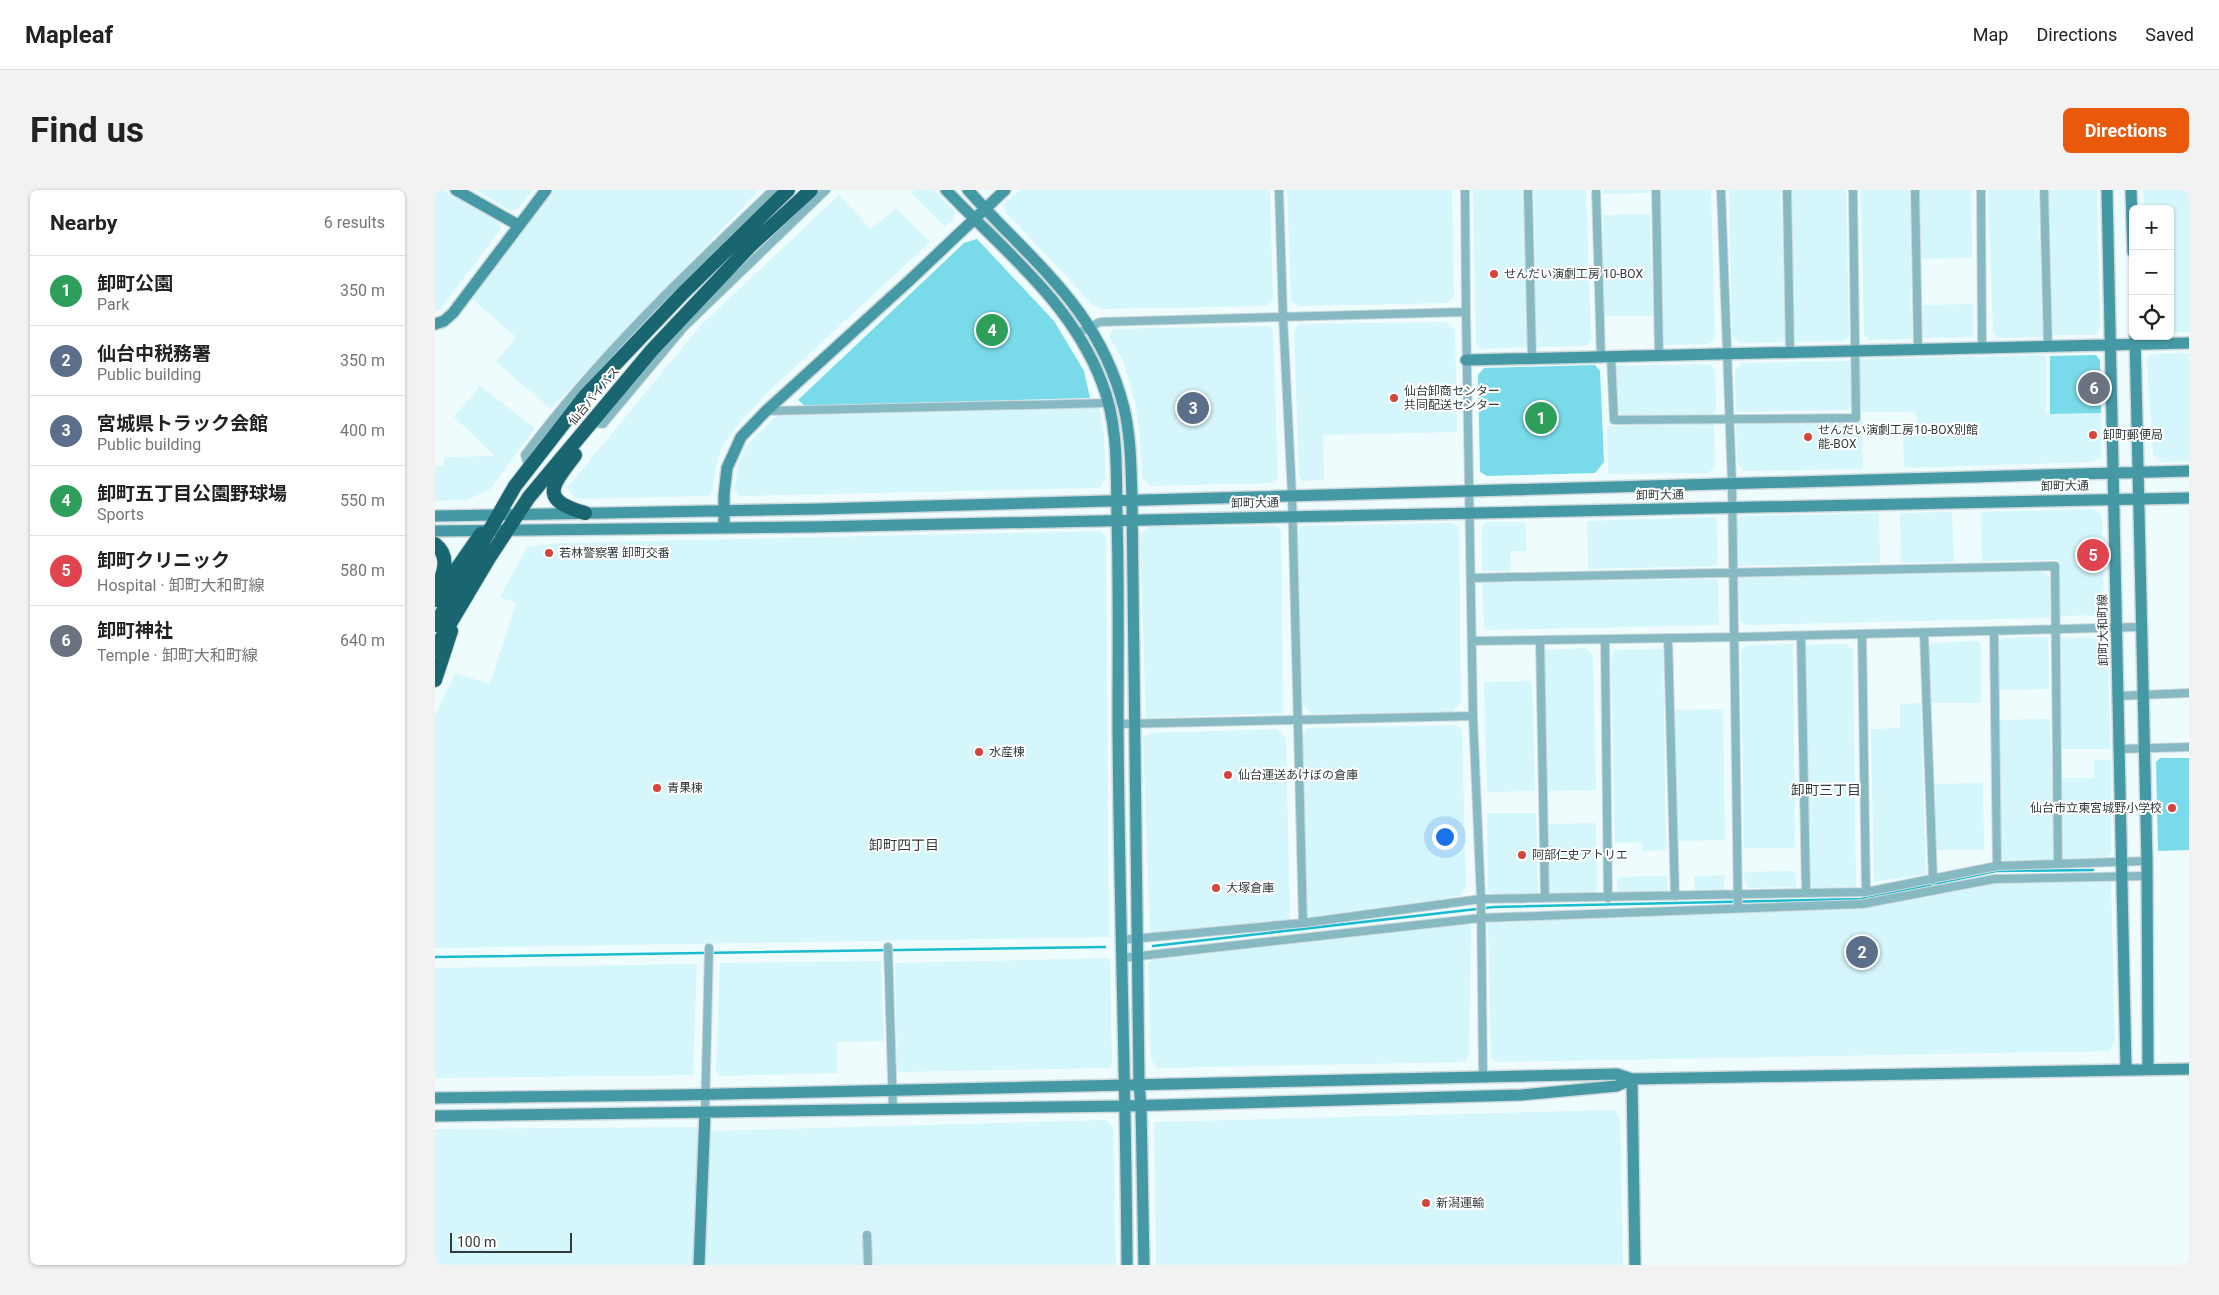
<!DOCTYPE html>
<meta charset="utf-8">
<style>
:root{--surface:#fff;--page:#f2f2f2;--text:#222;--muted:#767676;--line:#e0e0e0;--accent:#ea580c}
body{margin:0;font-family:Roboto,"Noto Sans JP",sans-serif;background:var(--page);color:var(--text)}
.controls{position:absolute;right:15px;top:15px;display:grid;overflow:hidden;border-radius:8px;box-shadow:0 1px 4px #0004}
.controls button{width:45px;height:45px;display:grid;place-items:center;padding:0;border:0;border-bottom:1px solid var(--line);background:var(--surface);color:var(--text);font:25px sans-serif}
.scale{position:absolute;left:15px;bottom:12px;width:122px;box-sizing:border-box;padding-left:5px;border:2px solid #323b3c;border-top:0;font-size:14px;line-height:18px;white-space:nowrap;color:#323b3c;-webkit-text-stroke:4px #fff;paint-order:stroke}
.you{position:absolute;left:1009px;top:646px;width:18px;height:18px;margin:-12px;border:4px solid #fff;border-radius:50%;background:#1a73e8;box-shadow:0 0 0 8px #1a73e833}
.badge{display:grid;place-items:center;width:32px;height:32px;border-radius:50%;background:var(--accent);color:#fff;font-size:16px;font-weight:700}
.pin{position:absolute;translate:-50% -50%;border:2px solid #fff;box-shadow:0 1px 5px #0006}
.list{margin:0;padding:0;list-style:none}
h2{display:flex;justify-content:space-between;align-items:center;height:65px;margin:0;padding:0 20px;font-size:21px}
h2 small{font-size:16px;font-weight:400;color:var(--muted)}
.list li{display:grid;grid-template-columns:32px 1fr auto;gap:15px;align-items:center;box-sizing:border-box;height:70px;padding:0 20px;border-top:1px solid var(--line)}
.list b{display:block;font-size:19px;white-space:nowrap}
.list p{margin:0;font-size:16px;white-space:nowrap;color:var(--muted)}
.list em{font-size:16px;font-style:normal;color:var(--muted)}
.icon{flex:none;width:28px;height:28px;fill:none;stroke:currentColor;stroke-width:2;stroke-linecap:round;stroke-linejoin:round}
.map{position:relative;flex:none;width:1754px;height:1075px;overflow:hidden;border-radius:8px}
header{display:flex;align-items:center;gap:30px;box-sizing:border-box;height:70px;padding:0 25px;background:var(--surface);border-bottom:1px solid var(--line)}
header strong{font-size:24px}
nav{display:flex;gap:28px;margin-inline-start:auto;font-size:18px}
.intro{display:flex;align-items:center;justify-content:space-between;box-sizing:border-box;height:120px;padding:0 30px}
h1{margin:0;font-size:35px}
.button{padding:12px 22px;border-radius:8px;background:var(--accent);color:#fff;font-size:18px;font-weight:700}
main{display:flex;gap:30px;padding:0 30px}
aside{flex:1;background:var(--surface);border-radius:8px;box-shadow:0 1px 4px #0004}
.map>svg:first-child{display:block}
</style>
<header>
<strong>Mapleaf</strong>
<nav><a>Map</a><a>Directions</a><a>Saved</a></nav>
</header>
<div class="intro"><h1>Find us</h1><a class="button">Directions</a></div>
<main>
<aside>
<h2>Nearby<small>6 results</small></h2>
<ul class="list">
<li><span class="badge" style="background:#2e9e5b">1</span><div><b>卸町公園</b><p>Park</p></div><em>350 m</em></li>
<li><span class="badge" style="background:#5c6f8a">2</span><div><b>仙台中税務署</b><p>Public building</p></div><em>350 m</em></li>
<li><span class="badge" style="background:#5c6f8a">3</span><div><b>宮城県トラック会館</b><p>Public building</p></div><em>400 m</em></li>
<li><span class="badge" style="background:#2e9e5b">4</span><div><b>卸町五丁目公園野球場</b><p>Sports</p></div><em>550 m</em></li>
<li><span class="badge" style="background:#e0444e">5</span><div><b>卸町クリニック</b><p>Hospital · 卸町大和町線</p></div><em>580 m</em></li>
<li><span class="badge" style="background:#6b7280">6</span><div><b>卸町神社</b><p>Temple · 卸町大和町線</p></div><em>640 m</em></li>
</ul>
</aside>
<div class="map">
<svg width="1754" height="1075" viewBox="0 0 1754 1075">
<rect width="100%" height="100%" fill="#effcfe"/>
<path fill="#d5f6fb" d="M0,0H9L64,33L66,39L5,119L0,122Z
M41,0H98L83,18L76,21Z
M120,0H324L116,219L61,172L81,147L35,107Z
M480,0H499L519,21V29L510,37L476,3Z
M585,0H835L838,110L832,116L665,119L656,114L633,88L570,22L569,14Z
M852,0H1017L1019,106L1013,113L864,116L856,110Z
M1038,0H1089L1093,157L1046,159L1041,154Z
M1099,0H1151L1156,150L1151,156L1101,157Z
M1167,0H1215V3L1168,4Z
M1226,0H1276L1280,148L1273,154L1229,155Z
M1294,0H1346L1350,152L1305,153L1297,145Z
M1357,0H1411L1414,147L1409,151L1359,152Z
M1426,0H1475L1477,149L1434,150L1429,145Z
M1485,0H1536L1537,68L1486,69Z
M1553,0H1603L1608,147L1564,148L1558,143Z
M1614,0H1662L1665,138L1660,145H1618Z
M1708,0H1754V142H1735V19H1709Z
M404,5L436,39L461,18L495,52L331,204L301,237L286,258L278,290V300L273,306L141,309L132,298L266,135Z
M1215,24L1218,126H1168V25Z
M1538,114V147L1488,148V115Z
M1011,132L1020,140L1022,242L888,245L889,290L867,291L864,286L859,140L865,134Z
M833,136L838,141L843,288L837,293L716,296L707,288L705,245L700,212L688,170L674,147L678,139Z
M1754,163V271L1726,272L1718,264L1712,169L1715,164Z
M1611,165V224L1666,223V267L1657,272L1469,278L1468,244H1485L1480,222H1424L1423,169Z
M1415,171L1416,215L1412,220L1301,222L1300,181L1306,173Z
M1275,174L1280,179L1281,220L1277,225L1189,227L1182,219L1181,176Z
M45,196L100,238L54,300L32,310L0,311V276L9,275V267L60,266L19,227Z
M664,217L669,245L671,289L664,298L305,306L299,300L304,272L312,255L341,226L349,224Z
M1427,230L1428,279L1309,281L1302,273L1301,233Z
M1279,233L1280,276L1274,283L1173,284L1172,236Z
M1659,319L1667,325L1669,425L1625,426L1623,370L1547,371L1546,322Z
M1517,322L1519,372L1466,373L1465,323Z
M1444,323L1445,373L1302,376L1300,331L1308,326Z
M1278,327L1282,330L1283,376L1153,379L1152,331Z
M1051,332H1091V361H1075L1076,381H1047V338Z
M1017,333L1024,337L1026,512L1017,522L877,524L867,514L863,342L868,336Z
M840,336L846,340L848,523L711,528L705,348L703,346L714,337Z
M666,341L671,347L674,747L0,758V526L20,483L55,494L81,413L65,407L92,357L125,353Z
M1605,380L1615,387V428L1311,435L1305,431L1304,387Z
M1283,389L1284,435L1053,440L1049,437L1047,392Z
M1613,447L1614,499L1563,500L1562,454L1567,448Z
M1667,447L1673,451L1675,559H1625L1623,448Z
M1542,451L1546,454V513H1495L1494,458L1497,453Z
M1358,454L1360,658H1309L1306,462L1310,455Z
M1411,454L1418,460L1421,697L1373,698L1368,455Z
M1151,458L1158,465L1161,600L1111,601L1108,460Z
M1228,459L1231,660L1207,661V652L1180,653L1176,468L1180,460Z
M1097,491L1100,601L1052,602L1049,492Z
M1486,513L1491,684L1439,692L1436,539L1465,538V514Z
M1288,519L1290,650L1240,651L1238,520Z
M1615,529L1620,669L1566,670L1564,530Z
M1021,535L1027,540L1031,698L1023,707L875,727L871,725L866,547L873,538Z
M842,539L851,548L855,730L715,744L708,547L716,543Z
M1659,570H1676V663L1671,668L1628,669L1626,588H1659Z
M1548,593L1549,660H1500L1498,594Z
M1052,623H1101L1103,705L1059,706L1053,701Z
M1161,633L1162,700L1159,704L1113,705L1112,634Z
M1360,681L1361,697L1314,698L1310,694L1309,682Z
M1290,685L1288,700L1260,701L1259,686Z
M1232,686V703H1186L1182,700V687Z
M1676,691L1680,851L1674,861L1061,872L1056,867L1053,735L1058,729L1428,719L1560,693Z
M1028,731L1036,736L1034,865L1030,872L723,878L716,870L713,774L719,769Z
M675,768L677,874L674,878L462,882L460,773Z
M446,771L449,851L402,852V883L284,886L281,882L285,773Z
M262,774L258,885L0,888V778Z
M1179,920L1185,927L1188,1075H721L719,932Z
M671,930L678,938L681,1075H269L273,941Z
M264,937L258,1075H0V939Z"/>
<path fill="#79dbe9" d="M542,49L619,131L649,181L655,208L370,216L363,210L529,53Z
M1661,165L1665,170L1666,223L1615,224V166Z
M1160,175L1165,181L1169,272L1160,283L1052,286L1045,282L1043,185L1049,178Z
M1725,568H1754V660L1723,661L1721,572Z"/>
<g fill="none" stroke-linecap="round" stroke-linejoin="round">
<path stroke="#1abbce" stroke-width="2.5" d="M718,756L1059,717L1426,709L1561,681L1658,680
M0,767L670,757"/>
<defs>
<path id="street" d="M844,0L848,126L857,305L868,733
M1030,0L1031,122L1038,526L1046,709L1048,887
M1093,0L1097,169
M1161,0L1166,167
M1221,0L1224,166
M1286,0L1297,294L1303,718
M1352,0L1355,163
M1480,0L1483,159
M1546,0L1547,158
M1609,0L1613,157
M643,143L665,132L1031,122
M1176,167L1179,230L1421,228L1418,0
M331,221L673,213
M156,232L168,234L249,137L391,0
M94,278L90,265C162,168 250,84 338,0
M1036,388L1620,376L1623,674
M1559,441L1562,676
M1489,443L1498,690
M1427,444L1431,702
M1366,446L1371,702
M1233,448L1240,706
M1170,450L1173,708
M1037,451L1308,447L1706,437
M1105,451L1110,708
M1683,506L1754,503
M683,534L1038,526
M1685,559L1754,557
M686,750L868,733L1046,709L1431,702L1562,676L1712,671
M453,757L458,920
M687,768L1046,728L1427,714L1559,689L1712,686
M270,923L274,758
M432,1045L433,1075"/>
<path id="secondary" d="M21,0L83,35
M511,0C568,60 637,113 667,193C684,236 681,283 682,328C684,397 683,465 683,533C684,714 691,894 692,1075
M533,0C597,72 664,118 689,218C696,247 696,279 697,309L704,894L706,915L709,1075
M1672,0L1691,879
M1696,0L1698,62
M0,134L9,131L18,123L111,0
M1700,146L1712,671L1713,879
M1031,170L1754,153
M0,326L383,319L1754,281
M289,338V305L292,278L306,247L331,221L475,90L570,0
M0,341L374,337L1754,308
M1197,889L1200,1075
M0,908L244,905L1182,884L1197,889L1754,879
M0,926L690,916L1086,905L1182,896L1197,889
M264,1075L270,923"/>
<path id="highway" d="M140,265C118,295 102,309 150,323
M0,354C14,365 10,380 4,394
M0,410L46,344
M0,435L80,296L150,206L248,103L353,0
M0,459L54,368L94,307L217,160L316,55L376,0
M0,490L16,441"/>
</defs>
<use href="#street" stroke="#cdd9db" stroke-width="10"/>
<use href="#secondary" stroke="#cdd9db" stroke-width="14"/>
<use href="#highway" stroke="#cdd9db" stroke-width="16"/>
<use href="#street" stroke="#86b9c1" stroke-width="8"/>
<use href="#secondary" stroke="#4599a5" stroke-width="11"/>
<use href="#highway" stroke="#196670" stroke-width="14"/>
</g>
<g fill="#d3453b" stroke="#fff" stroke-width="2">
<circle cx="1059" cy="84" r="5"/>
<circle cx="959" cy="208" r="5"/>
<circle cx="1658" cy="245" r="5"/>
<circle cx="1373" cy="247" r="5"/>
<circle cx="114" cy="363" r="5"/>
<circle cx="544" cy="562" r="5"/>
<circle cx="793" cy="585" r="5"/>
<circle cx="222" cy="598" r="5"/>
<circle cx="1737" cy="618" r="5"/>
<circle cx="1087" cy="665" r="5"/>
<circle cx="781" cy="698" r="5"/>
<circle cx="991" cy="1013" r="5"/>
</g>
<g text-anchor="middle" stroke-width="4" stroke-linejoin="round" paint-order="stroke">
<g font-size="12" fill="#323b3c" stroke="#fff" text-anchor="start">
<text x="1069" y="88">せんだい演劇工房 10-BOX</text>
<text x="969" y="205">仙台卸商センター<tspan x="969" dy="14">共同配送センター</tspan></text>
<text x="1383" y="244">せんだい演劇工房10-BOX別館<tspan x="1383" dy="14">能-BOX</tspan></text>
<text x="1668" y="249">卸町郵便局</text>
<text x="124" y="367">若林警察署 卸町交番</text>
<text x="554" y="566">水産棟</text>
<text x="803" y="589">仙台運送あけぼの倉庫</text>
<text x="232" y="602">青果棟</text>
<text x="1727" y="622" text-anchor="end">仙台市立東宮城野小学校</text>
<text x="1097" y="669">阿部仁史アトリエ</text>
<text x="791" y="702">大塚倉庫</text>
<text x="1001" y="1017">新潟運輸</text>
</g>
<g font-size="12" fill="#323b3c" stroke="#fff">
<text transform="translate(159 206) rotate(-50)" y="4">仙台バイパス</text>
<text transform="translate(1630 296) rotate(-1)" y="4">卸町大通</text>
<text transform="translate(1225 305) rotate(-1)" y="4">卸町大通</text>
<text transform="translate(820 313) rotate(-1)" y="4">卸町大通</text>
<text transform="translate(1668 440) rotate(-91)" y="4">卸町大和町線</text>
</g>
<g font-size="14" fill="#323b3c" stroke="#fff">
<text x="1391" y="605">卸町三丁目</text>
<text x="469" y="660">卸町四丁目</text>
</g>
</g>
</svg>
<div class="controls">
<button>+</button>
<button>−</button>
<button><svg class="icon" aria-label="locate" viewBox="0 0 24 24"><circle cx="12" cy="12" r="6"/><path d="M12 2v4M12 18v4M2 12h4M18 12h4"/></svg></button>
</div>
<div class="scale">100 m</div>
<div class="you"></div>
<div class="pin badge" style="left:1106px;top:228px;background:#2e9e5b">1</div>
<div class="pin badge" style="left:1427px;top:762px;background:#5c6f8a">2</div>
<div class="pin badge" style="left:758px;top:218px;background:#5c6f8a">3</div>
<div class="pin badge" style="left:557px;top:140px;background:#2e9e5b">4</div>
<div class="pin badge" style="left:1658px;top:365px;background:#e0444e">5</div>
<div class="pin badge" style="left:1659px;top:198px;background:#6b7280">6</div>
</div>
</main>
